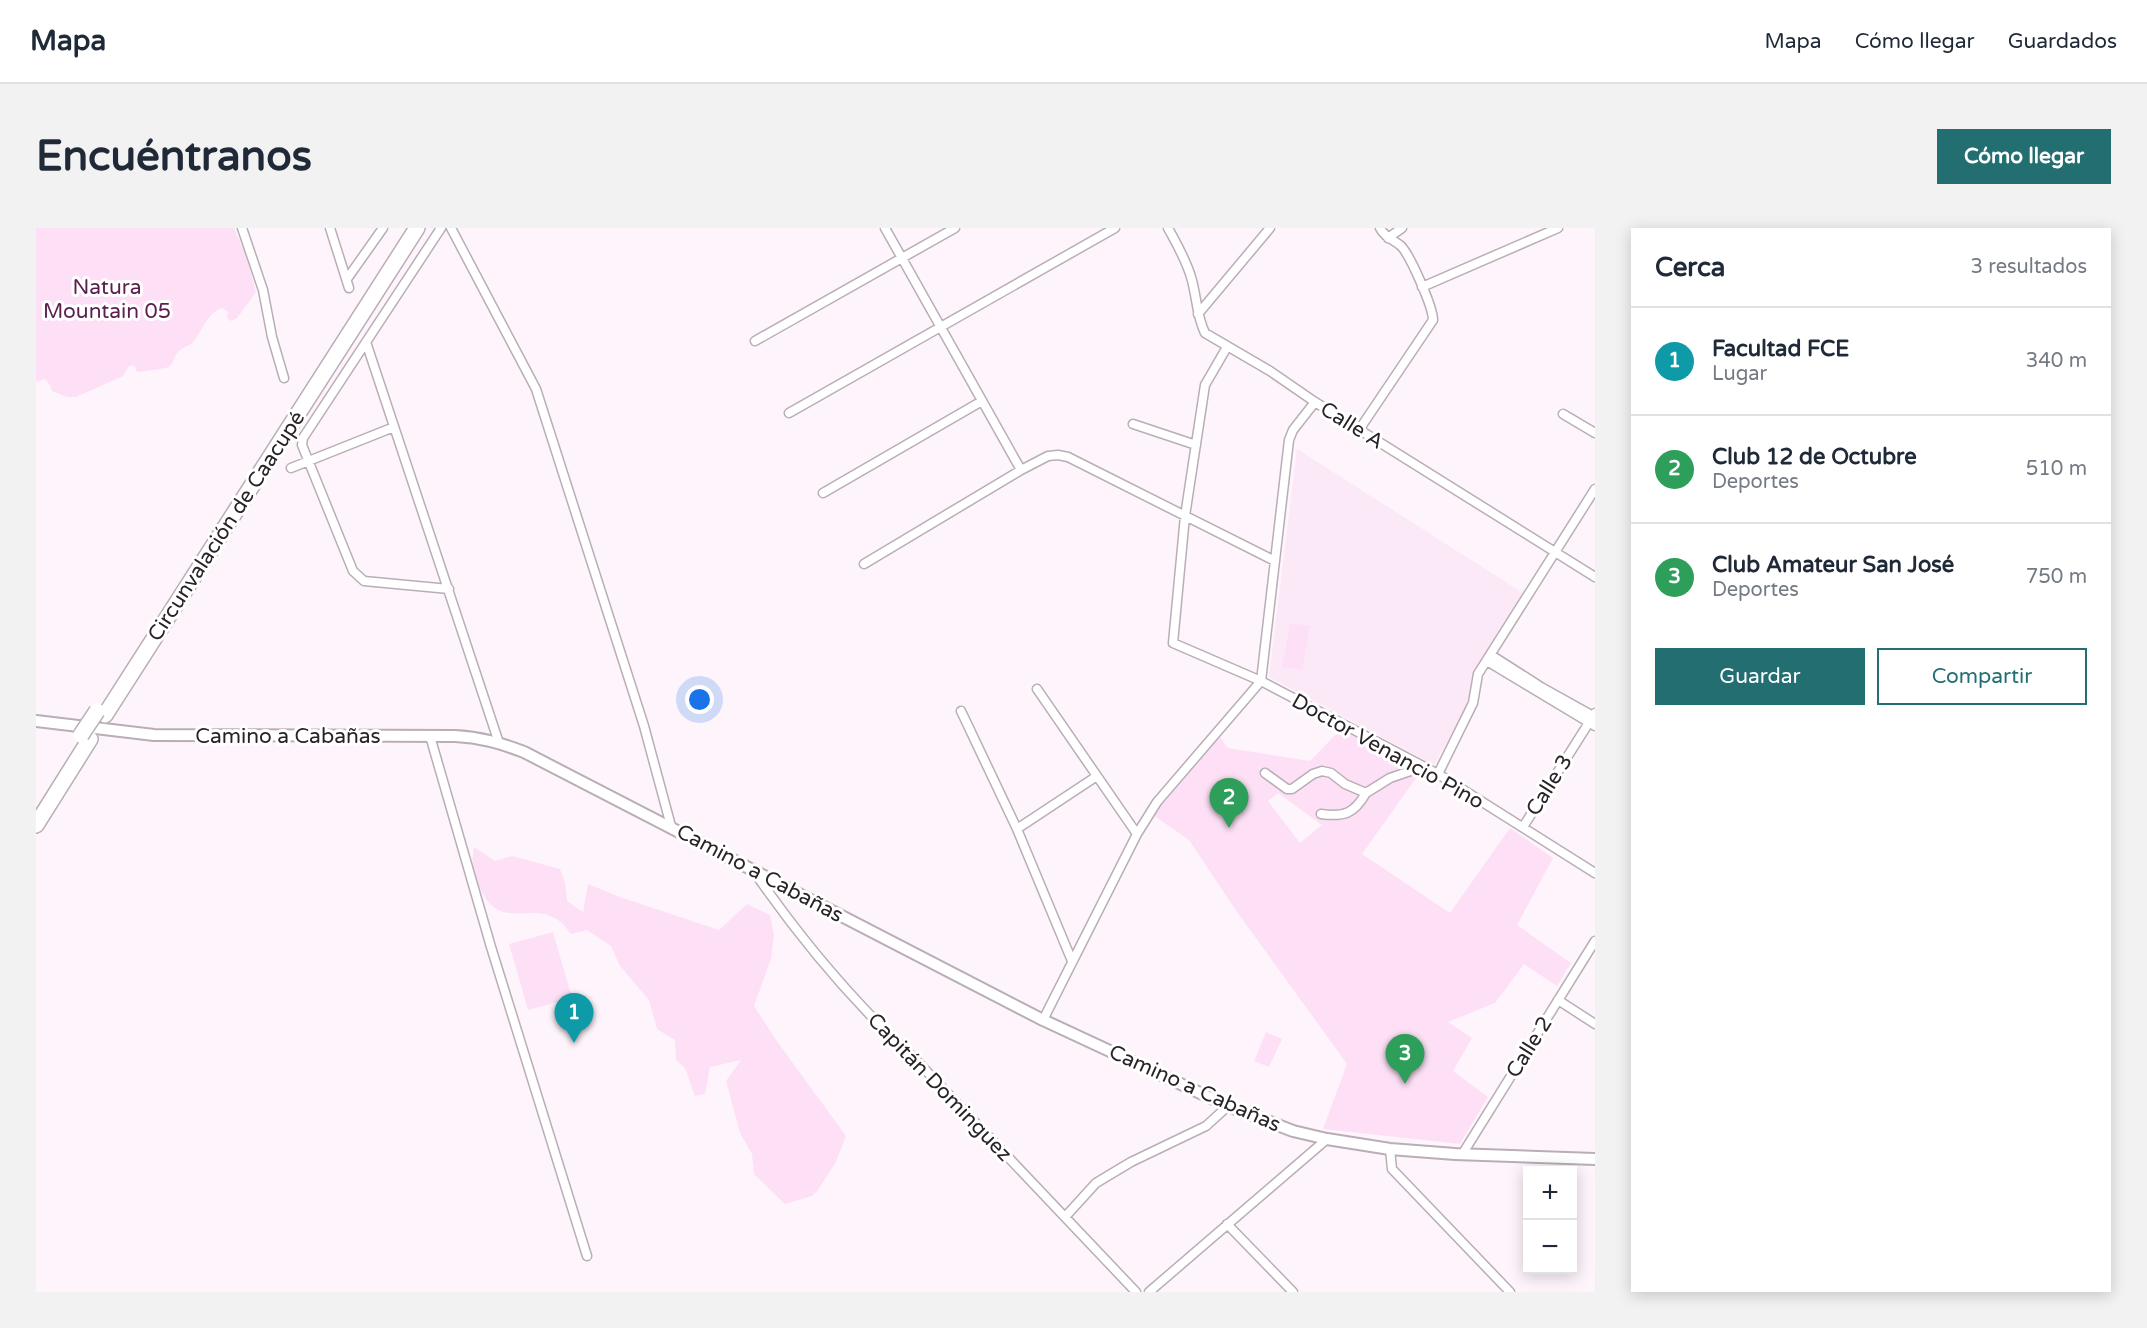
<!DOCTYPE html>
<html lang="es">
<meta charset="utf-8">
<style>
:root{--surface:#fff;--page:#f2f2f3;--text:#1f2937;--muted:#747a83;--line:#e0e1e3;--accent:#226e71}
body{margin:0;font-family:"Varela Round",sans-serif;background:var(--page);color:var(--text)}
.controls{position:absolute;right:18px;bottom:18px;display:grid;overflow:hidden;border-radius:0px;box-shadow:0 3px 15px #0003}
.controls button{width:54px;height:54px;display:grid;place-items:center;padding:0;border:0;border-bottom:2px solid var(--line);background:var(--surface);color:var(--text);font:30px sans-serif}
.you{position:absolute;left:664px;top:472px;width:21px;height:21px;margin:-15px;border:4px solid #fff;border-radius:50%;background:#1a73e8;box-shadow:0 0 0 9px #1a73e833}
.badge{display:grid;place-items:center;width:39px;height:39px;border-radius:50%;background:var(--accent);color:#fff;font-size:20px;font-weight:700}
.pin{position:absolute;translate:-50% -50px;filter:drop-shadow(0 2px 3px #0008)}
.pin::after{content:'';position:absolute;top:32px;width:21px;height:18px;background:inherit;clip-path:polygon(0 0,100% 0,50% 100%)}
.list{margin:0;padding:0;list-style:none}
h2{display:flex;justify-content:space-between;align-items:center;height:78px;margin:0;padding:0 24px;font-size:26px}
h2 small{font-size:20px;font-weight:400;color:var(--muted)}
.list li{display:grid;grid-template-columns:39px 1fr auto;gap:18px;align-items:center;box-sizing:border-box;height:108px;padding:0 24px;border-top:2px solid var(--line)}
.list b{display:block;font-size:22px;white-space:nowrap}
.list p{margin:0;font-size:20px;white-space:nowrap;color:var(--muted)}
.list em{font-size:20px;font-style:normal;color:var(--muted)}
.actions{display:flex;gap:12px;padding:18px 24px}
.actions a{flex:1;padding:14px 0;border:2px solid var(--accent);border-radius:0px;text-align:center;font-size:21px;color:var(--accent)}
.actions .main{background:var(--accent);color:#fff}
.map{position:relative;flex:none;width:1559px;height:1064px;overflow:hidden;border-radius:0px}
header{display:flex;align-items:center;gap:36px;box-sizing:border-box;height:84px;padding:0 30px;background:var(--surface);border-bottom:2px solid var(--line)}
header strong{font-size:28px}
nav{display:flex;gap:33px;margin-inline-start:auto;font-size:21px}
.intro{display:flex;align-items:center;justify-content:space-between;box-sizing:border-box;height:144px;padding:0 36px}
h1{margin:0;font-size:42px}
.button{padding:15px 27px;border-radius:0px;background:var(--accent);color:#fff;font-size:21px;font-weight:700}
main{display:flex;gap:36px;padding:0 36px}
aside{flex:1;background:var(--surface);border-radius:0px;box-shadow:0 3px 15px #0003}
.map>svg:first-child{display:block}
</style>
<header>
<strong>Mapa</strong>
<nav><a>Mapa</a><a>Cómo llegar</a><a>Guardados</a></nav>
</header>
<div class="intro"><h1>Encuéntranos</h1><a class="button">Cómo llegar</a></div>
<main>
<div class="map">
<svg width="1559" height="1064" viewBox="0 0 1559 1064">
<rect width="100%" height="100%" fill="#fef4fb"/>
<path fill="#fce9f7" d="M1261,221L1487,365L1436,453L1430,480L1398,537L1233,449Z"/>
<path fill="#fde0f5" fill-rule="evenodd" d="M0,0H198L210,28L220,64L201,90L195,93L191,90L192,84L186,80C172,85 167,100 159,112C155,118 148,118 143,123C138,127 138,135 133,139C131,140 106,144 101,144L98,137L93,138L87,148L40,169H31L16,163L14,157L9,151L0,154Z
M1254,395L1274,398L1266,442L1246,439Z
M1306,500L1385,543L1326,626L1414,685L1474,600L1517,630L1481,697L1535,735L1521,758L1488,736L1459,775L1412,794L1436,810L1417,843L1452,869L1424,916L1287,901L1311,836L1199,681L1153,612L1117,587L1184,509L1192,520L1274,533ZM1242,565L1286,597L1264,615L1232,573Z
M438,619L459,633L476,628L524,641L529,654L531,673L547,684L552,656L584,669L683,702L711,676L734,687L738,707L735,731L718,778L740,812L810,908L800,934L782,962L776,968L749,976L718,946L716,926L704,905L690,853L705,832L674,839L669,866L659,868L649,840L640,832L639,812L621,801L613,772L584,738L575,718L551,702L535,706C531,701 527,695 522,692C494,673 464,704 444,660C437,646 435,635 438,619Z
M517,704L536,770L492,782L473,716Z
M1230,804L1246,811L1233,839L1218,833Z"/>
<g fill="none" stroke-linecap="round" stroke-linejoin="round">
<defs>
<path id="street" d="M206,0L227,62L236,109L248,150
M294,0L313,60
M405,0L267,210L266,217L317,343L328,353L413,361
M415,0L500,161L608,498L635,598
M849,0L985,242
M1132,0C1141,16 1150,32 1155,49C1161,68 1160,87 1169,105L1234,143L1279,174L1559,349
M1352,10L1366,0
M311,51L347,0
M1386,59L1522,0
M1162,86L1234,0
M719,113L919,0
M330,114L463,515
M1191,119L1169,157L1149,288L1137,415L1225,453L1402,546L1559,645
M753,185L1079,0
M1527,186L1559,205
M1097,196L1160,217
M1323,202L1397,92C1397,79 1374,27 1365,18C1357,11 1349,10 1344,0
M255,240L358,199
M787,265L946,173
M828,336L985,242L1012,228L1022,227L1032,229L1239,333
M1455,427L1505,459L1559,489
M1451,433L1559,498
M1001,461L1101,606
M925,483L981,601L1036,733
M394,508L455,719L551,1028
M1229,545L1251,561H1256L1277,546L1286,543L1295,545L1309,556L1330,565L1354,550L1386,539
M1402,546L1437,475L1442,446L1559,261
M1285,586C1308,589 1318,586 1330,565
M1487,599L1559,485
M981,601L1061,548
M719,645C766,713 819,776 880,832L1100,1064
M1522,772L1559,796
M1007,792L1101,606L1121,574L1225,453L1253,212L1257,202L1279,174
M1354,921L1356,941L1474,1064
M1427,925L1559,713
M1029,989L1060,955L1095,934L1170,898L1192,878
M1191,996L1257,1064
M1113,1064L1291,911"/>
<path id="secondary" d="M0,493L118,507L419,508C444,509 464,515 488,524L1007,792L1192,878L1226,891L1257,903L1291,911L1354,921L1419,926L1559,931"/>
<path id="highway" d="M69,487L381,0
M0,597L54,511"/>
</defs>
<use href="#street" stroke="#b9aeb6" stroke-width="11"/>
<use href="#secondary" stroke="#b9aeb6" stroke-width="14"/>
<use href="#highway" stroke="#b9aeb6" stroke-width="18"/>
<use href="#street" stroke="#fff" stroke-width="8"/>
<use href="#secondary" stroke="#fff" stroke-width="10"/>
<use href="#highway" stroke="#fff" stroke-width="15"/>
<defs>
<path id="highway-bridge" d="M45,507L61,483"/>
</defs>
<use href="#highway-bridge" stroke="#b9aeb6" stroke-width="18" stroke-linecap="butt"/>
<use href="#highway-bridge" stroke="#fff" stroke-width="15"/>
</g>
<g text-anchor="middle" stroke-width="6" stroke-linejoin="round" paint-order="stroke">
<g font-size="21" fill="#5a1f4e" stroke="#fff">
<text x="71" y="66">Natura<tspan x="71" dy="24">Mountain 05</tspan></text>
</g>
<g font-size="21" fill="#282326" stroke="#fff">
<text transform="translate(1316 197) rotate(32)" y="7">Calle A</text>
<text transform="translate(190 298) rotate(-57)" y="7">Circunvalación de Caacupé</text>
<text x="252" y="515">Camino a Cabañas</text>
<text transform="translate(1352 523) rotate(29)" y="7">Doctor Venancio Pino</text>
<text transform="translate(1513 557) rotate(-58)" y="7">Calle 3</text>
<text transform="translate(724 645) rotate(28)" y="7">Camino a Cabañas</text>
<text transform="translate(1493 819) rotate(-58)" y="7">Calle 2</text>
<text transform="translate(904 859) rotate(46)" y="7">Capitán Dominguez</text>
<text transform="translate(1159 860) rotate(24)" y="7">Camino a Cabañas</text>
</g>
</g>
</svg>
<div class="controls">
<button>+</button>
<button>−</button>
</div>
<div class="you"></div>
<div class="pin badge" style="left:538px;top:815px;background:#0f9aa8">1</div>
<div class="pin badge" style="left:1193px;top:600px;background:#2e9e5b">2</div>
<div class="pin badge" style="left:1369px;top:856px;background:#2e9e5b">3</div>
</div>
<aside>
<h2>Cerca<small>3 resultados</small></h2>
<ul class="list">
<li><span class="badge" style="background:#0f9aa8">1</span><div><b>Facultad FCE</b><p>Lugar</p></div><em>340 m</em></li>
<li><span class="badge" style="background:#2e9e5b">2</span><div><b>Club 12 de Octubre</b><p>Deportes</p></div><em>510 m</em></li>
<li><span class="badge" style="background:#2e9e5b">3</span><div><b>Club Amateur San José</b><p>Deportes</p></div><em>750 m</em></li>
</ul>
<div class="actions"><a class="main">Guardar</a><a>Compartir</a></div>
</aside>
</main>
